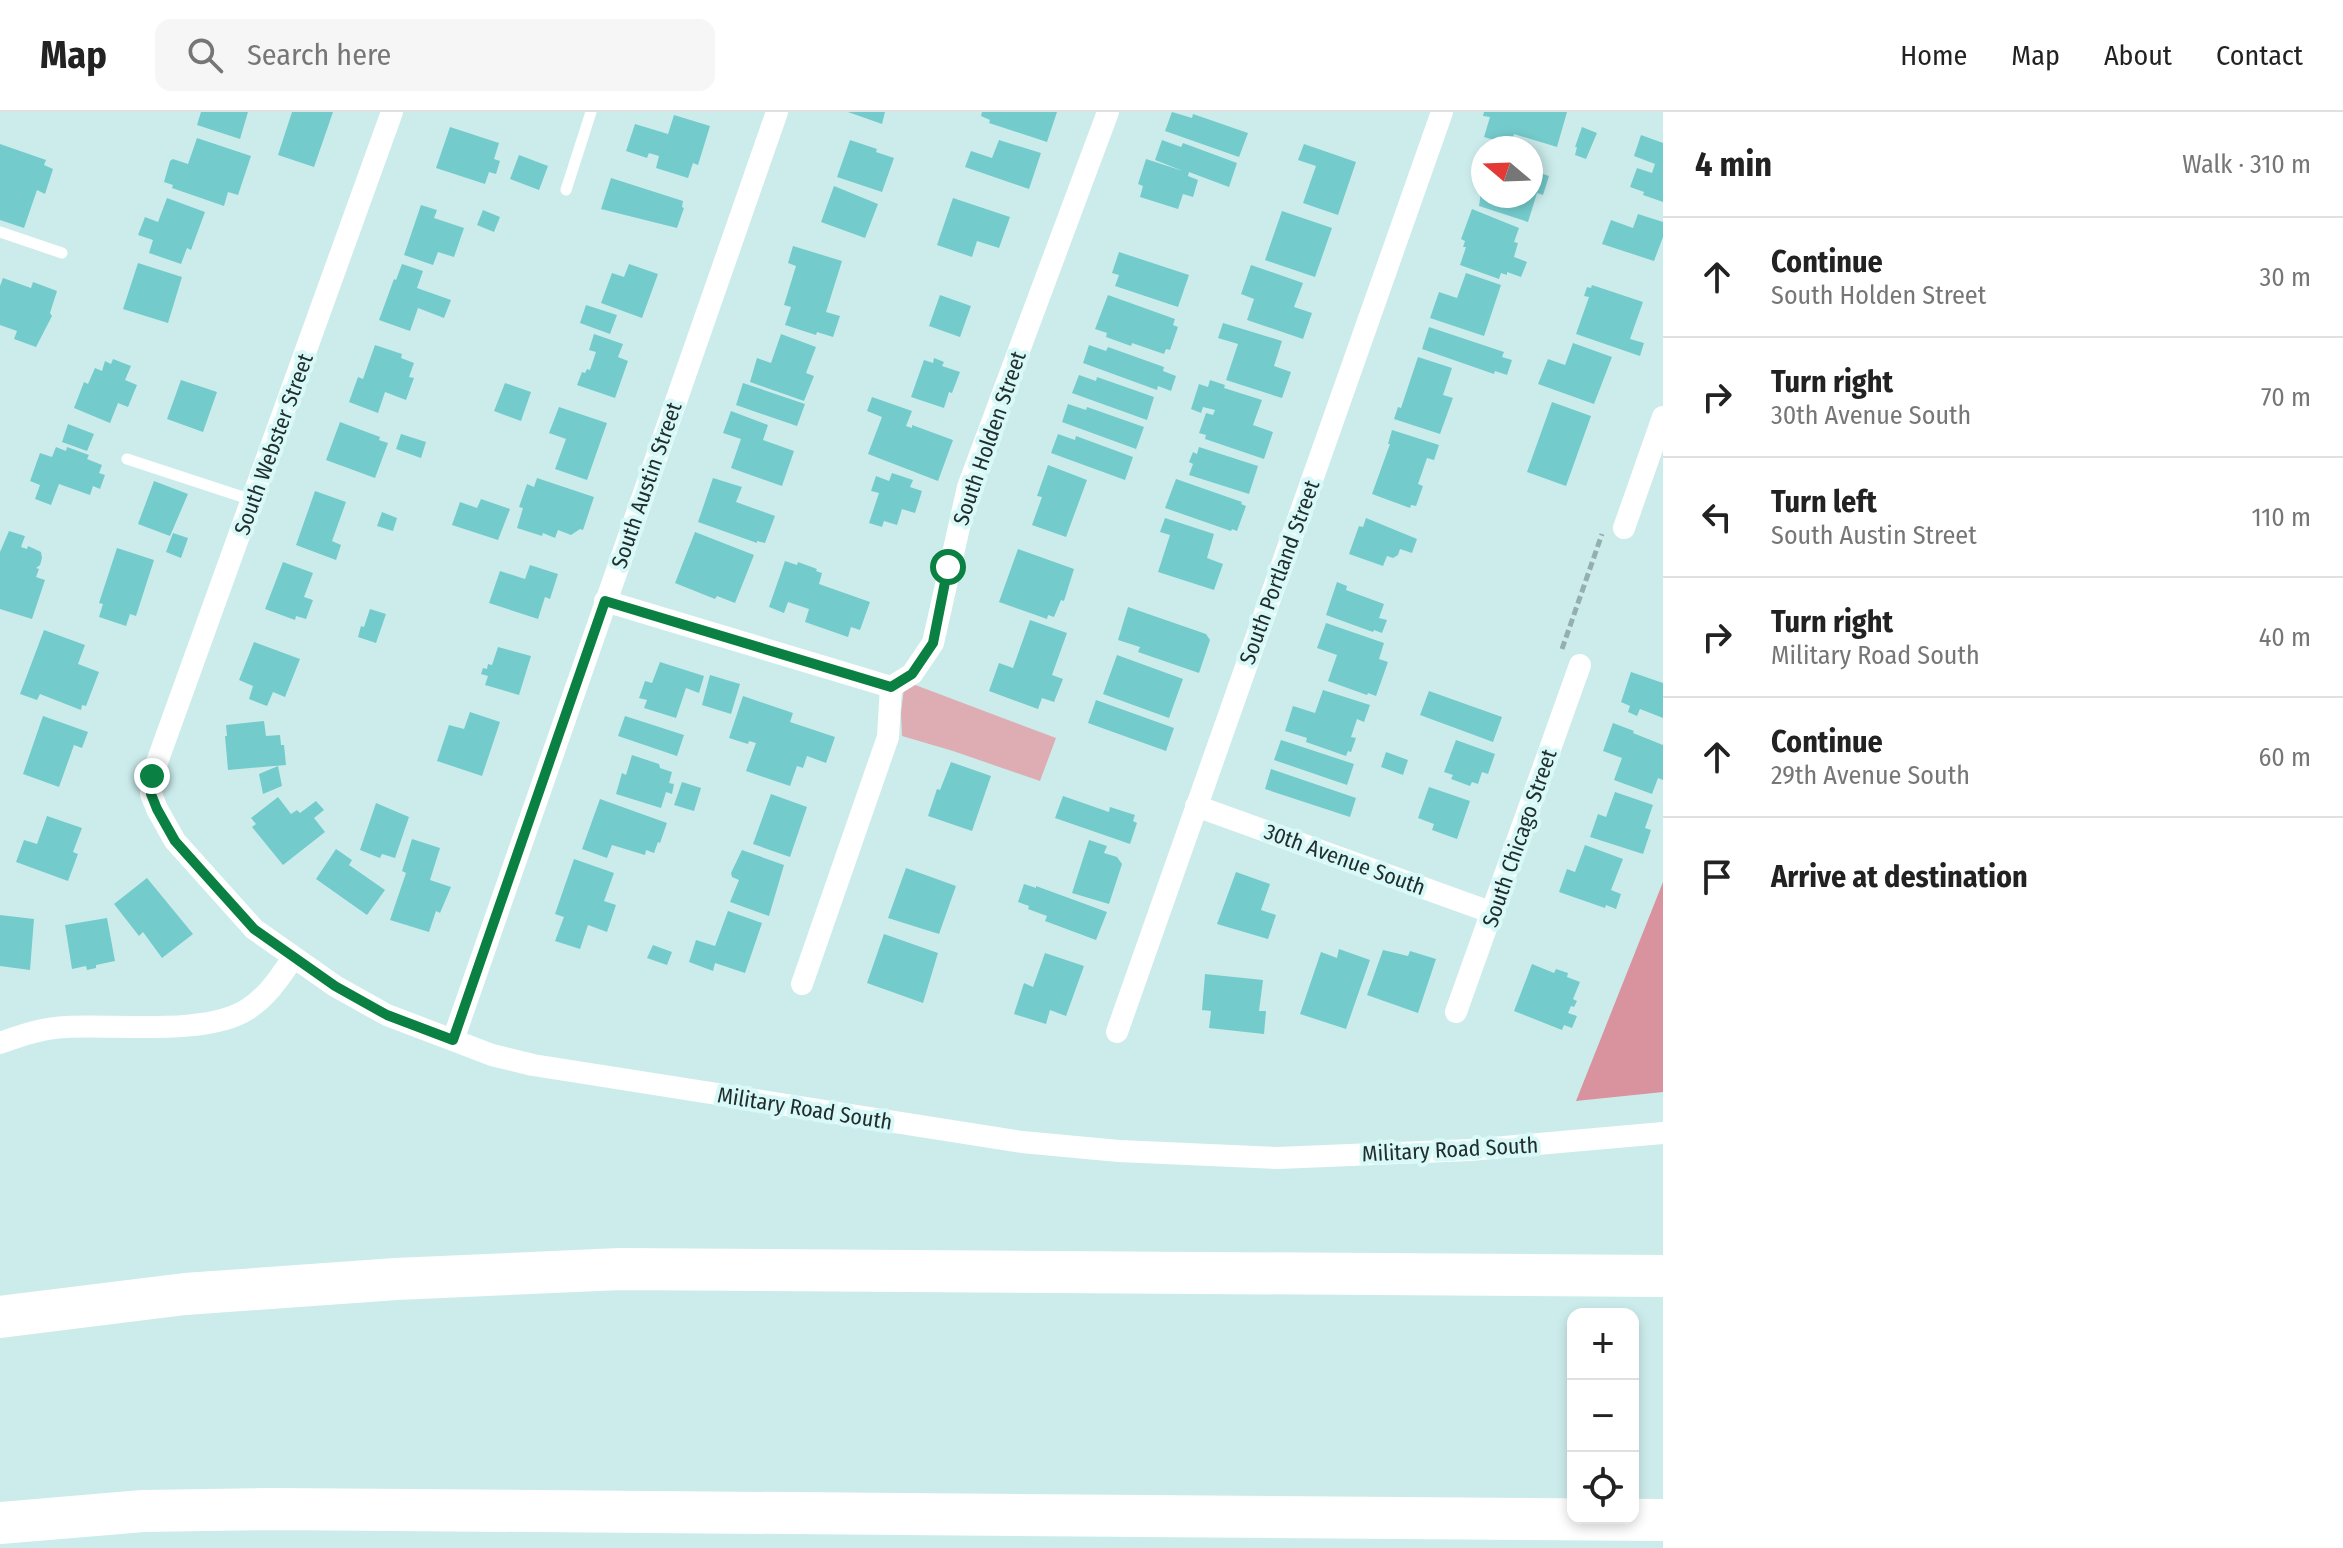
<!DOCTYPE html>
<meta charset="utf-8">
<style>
:root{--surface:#fff;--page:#f6f6f6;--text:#222;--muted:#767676;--line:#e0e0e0}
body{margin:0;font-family:"Fira Sans Condensed",sans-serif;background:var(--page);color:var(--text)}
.controls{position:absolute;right:24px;bottom:24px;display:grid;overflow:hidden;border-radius:16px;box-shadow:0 4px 12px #0003}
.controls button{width:72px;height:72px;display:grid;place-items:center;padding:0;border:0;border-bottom:2px solid var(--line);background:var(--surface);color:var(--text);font:40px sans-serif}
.compass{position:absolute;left:1471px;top:24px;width:72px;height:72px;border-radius:50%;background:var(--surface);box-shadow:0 4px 12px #0003;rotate:289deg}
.stop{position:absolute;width:24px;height:24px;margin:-18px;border:6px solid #0b8043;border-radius:50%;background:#fff}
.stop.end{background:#0b8043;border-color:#fff;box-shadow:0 2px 8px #0008}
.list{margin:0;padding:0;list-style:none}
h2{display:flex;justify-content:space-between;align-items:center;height:104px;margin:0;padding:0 32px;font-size:34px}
h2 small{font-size:26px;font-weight:400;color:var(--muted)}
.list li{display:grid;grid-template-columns:52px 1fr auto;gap:24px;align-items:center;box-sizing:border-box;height:120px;padding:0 32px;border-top:2px solid var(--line)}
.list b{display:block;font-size:30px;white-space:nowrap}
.list p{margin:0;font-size:26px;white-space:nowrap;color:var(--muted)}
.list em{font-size:26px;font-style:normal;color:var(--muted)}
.icon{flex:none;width:44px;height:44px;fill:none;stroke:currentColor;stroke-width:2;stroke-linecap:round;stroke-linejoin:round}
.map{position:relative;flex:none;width:1663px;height:1436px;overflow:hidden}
header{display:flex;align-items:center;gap:48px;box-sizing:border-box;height:112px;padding:0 40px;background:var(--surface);border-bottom:2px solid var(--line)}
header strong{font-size:38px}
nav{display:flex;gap:44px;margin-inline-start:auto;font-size:28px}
.search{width:560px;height:72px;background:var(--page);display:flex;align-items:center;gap:20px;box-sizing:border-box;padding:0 28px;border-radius:16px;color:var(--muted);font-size:30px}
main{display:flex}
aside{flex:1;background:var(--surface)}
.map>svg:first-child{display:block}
</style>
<header>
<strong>Map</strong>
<div class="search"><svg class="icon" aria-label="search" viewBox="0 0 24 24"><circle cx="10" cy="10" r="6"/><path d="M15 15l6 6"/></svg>Search here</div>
<nav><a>Home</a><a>Map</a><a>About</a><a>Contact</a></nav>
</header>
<main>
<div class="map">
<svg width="1663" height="1436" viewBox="0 0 1663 1436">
<rect width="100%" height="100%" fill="#ccecec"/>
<path fill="#deadb4" d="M910,571L1056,626L1040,669L953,639L902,624L901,601L904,576Z"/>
<path fill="#d8939e" d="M1663,770V980L1576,989Z"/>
<path fill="#74cbcc" d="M201,0H248L240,27L197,13Z
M292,0H333L314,55L278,43Z
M848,0H885L882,12Z
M982,0H1057L1047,30L989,11L990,8L981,4Z
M1172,0L1192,6L1193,2L1248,21L1239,45L1165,19Z
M1484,0H1567L1557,35L1514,22L1511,33L1484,25L1490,5L1483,4Z
M674,3L710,14L698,53L693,51L688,66L656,56L659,44L649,41L647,46L626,39L635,12L668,22Z
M450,15L499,31L494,47L500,49L496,62L489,60L485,72L436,56Z
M1582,15L1597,21L1586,47L1575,43L1577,35H1575Z
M1641,23L1663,31V90L1643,83L1644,80L1630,75L1637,56L1652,61L1655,52L1634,44Z
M197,26L251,44L238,83L228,80L224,94L172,76L173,73L164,70L170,49L173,47L188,52Z
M850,28L877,37L876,40L894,46L882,80L837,65Z
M999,28L1041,41L1029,77L965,55L971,39L992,46Z
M1162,28L1181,35L1183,31L1237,51L1229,75L1189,60L1188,64L1198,68L1193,85L1183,82L1178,97L1140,85L1143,74L1138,72L1146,47L1183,59L1155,48Z
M0,32L46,48L44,53L53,57L45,82L37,78L24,116L0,108Z
M1304,32L1356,50L1338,103L1303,91L1316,54L1298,48Z
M519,43L548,54L539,78L510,67Z
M1531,58L1549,64L1543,83L1537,81L1528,110L1479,94L1482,73L1483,84H1531Z
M611,66L683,89L682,95L684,96L677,116L601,97Z
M834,74L878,92L865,126L821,110Z
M167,86L205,100L191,138L187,136L181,152L149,141L153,128L138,123L145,105L158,110Z
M953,86L1010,105L999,136L977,129L972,145L937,133Z
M421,93L437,98L434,106L464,116L454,145L438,140L433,153L404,143Z
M1472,97L1519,116L1514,130L1518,131L1514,145L1527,150L1521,165L1507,160V163L1501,161L1499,167L1460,153L1466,135H1463L1465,129L1461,127Z
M483,98L500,105L494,120L477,113Z
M1282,99L1332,116L1315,165L1265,148Z
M1638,102L1663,110V125L1654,149L1602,132L1611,108L1633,116Z
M793,134L842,149L826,200L840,204L833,225L817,220L816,223L785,213L791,195L784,193L796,154L788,151Z
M1119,140L1189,163L1178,195L1115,174L1119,163L1112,161Z
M138,151L182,165L168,211L123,197Z
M402,152L423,159L417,176L451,188L444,206L418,196L410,219L379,208L394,167L396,168Z
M629,152L658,162L642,206L601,191L612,161L624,165Z
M1251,153L1303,171L1294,195L1312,201L1303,227L1247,208L1254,187L1241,182Z
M1466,161L1501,173L1484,224L1430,206L1439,180L1457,186Z
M3,166L31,176L33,170L57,179L50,201L52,204L36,235L14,227L17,219L0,213V174Z
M1592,173L1643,190L1630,227L1644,231L1640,244L1576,222L1589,185L1584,184L1587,175L1591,176Z
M940,183L971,194L960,225L929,214Z
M1108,183L1175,207L1173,213L1178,215L1170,238L1166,237L1164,242L1132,231L1131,234L1106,225L1107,221L1095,217Z
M586,193L617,203L610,222L580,211Z
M1223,211L1282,229L1274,254L1291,260L1282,286L1226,268L1238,232L1218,226Z
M1429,215L1504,240L1502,245L1512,248L1507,263L1495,259L1494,262L1422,237Z
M594,222L623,232L618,245L628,249L615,286L577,273L582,260L585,261L587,257L590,258L596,240L589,238Z
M781,222L816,235L806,261L814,264L804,289L750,270L757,246L771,251Z
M1573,231L1612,245L1594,292L1538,272L1548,247L1565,253Z
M375,233L402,242L401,246L414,251L409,265L414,266L406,288L385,280L378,301L349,290L358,265L363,267Z
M1089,233L1106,239L1108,235L1164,255L1163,259L1176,264L1171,279L1158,274L1157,278L1083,251Z
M1418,245L1452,256L1443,283L1453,286L1440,322L1394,307L1398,295L1401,296Z
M934,246L944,250L942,254L960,260L952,281L949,280L944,296L911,285L924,248L933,251Z
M113,247L131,254L125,268L137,273L128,295L118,291L110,311L74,296L84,270L88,272L95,256L102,259L105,249L111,252Z
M1079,263L1096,269L1097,265L1154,285L1147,308L1072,281Z
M181,268L217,280L203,320L167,307Z
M1210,268L1225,273L1224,276L1262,288L1253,313L1273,320L1264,347L1205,327L1206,323L1199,321L1206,301L1213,303L1215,298L1203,295L1201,301L1191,297L1199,272L1208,275Z
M505,271L531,280L521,309L494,299Z
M743,271L805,292L797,314L736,293Z
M872,285L912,299L906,314L912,316V313L953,328L938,369L868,342L882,305L867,299Z
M1552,290L1591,304L1566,374L1527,360Z
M1068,292L1086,298L1087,295L1144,315L1136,337L1062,310Z
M559,295L607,311L587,368L555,357L566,327L549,321Z
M731,299L768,313L763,328L794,339L782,374L731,356L741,327L723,321Z
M340,310L380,325L379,328L388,331L375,366L326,348Z
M68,312L94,322L87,339L62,330Z
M1392,318L1439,333L1434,348L1427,346L1418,372L1423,374L1416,394L1411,393L1410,396L1372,382L1390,332H1388Z
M401,322L426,330L421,346L396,337Z
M1058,322L1075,328L1076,324L1133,345L1125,368L1051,341Z
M56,335L66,339L67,335L89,343L87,347L102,353L99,361L105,363L100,377L93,374L90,383L59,372L51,393L35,387L40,373L30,369L40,341L52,345Z
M1199,335L1258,354L1249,382L1189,363L1193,352L1189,350L1193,340L1197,342Z
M1048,353L1087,368L1066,425L1032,413L1042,385L1037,384Z
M892,361L913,368L910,375L922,379L915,401L902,397L897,413L884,409L882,415L869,411L879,381L871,379L876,364L889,369Z
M537,366L594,385L583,418L580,417L571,423L558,418L555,426L543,421L542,424L517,416L523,396L519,395L527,372L534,375Z
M713,366L742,375L736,390L775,404L765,431L757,429V431L698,410Z
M1176,367L1242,390L1241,392L1246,394L1237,419L1232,417L1231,419L1165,396Z
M154,369L188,382L170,424L138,412Z
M315,379L346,390L332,429L341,433L336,448L296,433Z
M481,387L510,397L498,428L452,413L460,390L477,396Z
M382,400L397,406L393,419L377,414Z
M1165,406L1214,422L1207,446L1223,452L1214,478L1158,460L1170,423L1160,420Z
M1366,406L1417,427L1412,441L1400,437L1398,443L1393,446L1387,444L1383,454L1349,442L1359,414L1363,415Z
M9,419L25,424L21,435L27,437L28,434L41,440L42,446L40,453L36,456L39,457L36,465L45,468L32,507L0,497V440Z
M695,420L754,443L735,491L717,484L715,487L675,471Z
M173,421L188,426L181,446L166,440Z
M117,436L154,448L136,504L130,502L126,514L99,505L103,492L99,491Z
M1018,437L1074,457L1064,489L1061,488L1054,505L1048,503L1047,507L999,490Z
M785,449L797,453L798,450L817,457L816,459L822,461L819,472L870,490L860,518L851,515L848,525L805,510L809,497L788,490L784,501L769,495Z
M283,450L313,461L304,485L313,488L306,507L296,504L295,508L265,497Z
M530,453L558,462L550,487L545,485L538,507L489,491L500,459L525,467Z
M1337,470L1347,474L1346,478L1384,492L1379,506L1387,508L1382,521L1374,518L1373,520L1326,503Z
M1128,495L1206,522L1210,528L1199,561L1138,540L1140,535L1118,528Z
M370,497L386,502L376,531L358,525L361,514L364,515Z
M1030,508L1067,521L1052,563L1063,567L1054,590L1042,586L1038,597L989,579L999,551L1013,556Z
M1326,511L1384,531L1379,547L1388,550L1376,584L1368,581L1367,583L1328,569L1337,543L1317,536Z
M44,518L85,533L78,552L99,560L86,594L82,593L81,598L40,582L37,588L20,582Z
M254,530L300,547L285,585L273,580L267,594L249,587L253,574L239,568Z
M498,535L531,544L519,583L485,573L488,564L481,562L483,556L487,557L488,552L492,553Z
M1117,543L1183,567L1169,606L1103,582Z
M660,550L704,564L699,581L686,576L676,606L644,596L647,588L639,586L645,569L652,571Z
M1631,560L1663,571V606L1640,597L1637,604L1628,600L1630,594L1621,590Z
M710,563L740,572L731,602L702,593Z
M1323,578L1370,593L1364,610L1357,607L1351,625L1356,626L1351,640L1348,639L1346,644L1306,630L1307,626L1285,619L1293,594L1315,601Z
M1429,579L1502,605L1493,630L1420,603Z
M743,584L793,601L790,610L835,625L826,651L807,644L803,656L797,654L790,674L746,659L756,631L749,629L748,632L729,626Z
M1096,588L1174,616L1166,639L1088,611Z
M470,600L500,610L482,664L437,649L449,613L464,617Z
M43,604L88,620L82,636L74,633L59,675L23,662Z
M625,604L684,623L677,644L618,624Z
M264,609L266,624L280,623L281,633H284L286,653L228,658L225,624H227L226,613Z
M1613,611L1634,619L1633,621L1663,633V668L1658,666L1652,682L1614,668L1622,646L1603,639Z
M1281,628L1354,652L1347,673L1274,648Z
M1456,628L1495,642L1488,662L1482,660L1478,672L1472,670L1470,674L1451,667L1453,663L1444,660Z
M1386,640L1408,648L1403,663L1381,655Z
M632,643L659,652L660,656L672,660L669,671L674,672L672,682L666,680L661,696L616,682L622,661L626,663Z
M951,650L991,664L972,719L928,704L937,677L940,678Z
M278,654L282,674L263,682L259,662Z
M1271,657L1356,686L1350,705L1265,677Z
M682,670L701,676L694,699L674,693Z
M1429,675L1470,689L1457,727L1432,718L1434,712L1418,706Z
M1615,680L1653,693L1645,716L1651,718L1643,742L1590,725L1598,702L1606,705Z
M771,682L807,695L790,745L753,732Z
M1063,684L1109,700L1110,695L1135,703L1133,709L1137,711L1130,732L1055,706Z
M278,685L291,702L297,698L300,701L316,689L324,698L314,706L325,720L283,753L252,715L256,712L251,706Z
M600,687L667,711L660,731L658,730L654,741L646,738L645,743L612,733L607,746L582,737Z
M376,691L409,705L395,746L382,742L380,746L360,738Z
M47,704L82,716L73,740L78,742L68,769L16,750L24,728L37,732Z
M412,727L440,736L430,768L451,775L440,801L436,799L429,820L390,808L406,761L402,759Z
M1089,728L1107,734L1104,741L1117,745L1122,752L1109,792L1072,781Z
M1585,733L1623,747L1611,778L1621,782L1616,797L1606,793L1605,796L1559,780L1567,757L1575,760Z
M336,737L352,748L349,753L385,778L367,803L316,767Z
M742,738L784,753L769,804L730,790L739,768L732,765L731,761Z
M574,747L614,761L604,789L616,793L607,820L588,813L580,837L555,829L564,805L555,802Z
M906,756L956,774L939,822L888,806Z
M1236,760L1270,772L1261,798L1276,803L1268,827L1217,812Z
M147,766L193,822L162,846L143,820L139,824L114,792Z
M1024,772L1036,776V774L1107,800L1096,828L1045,809L1047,804L1028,797L1029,794L1018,790Z
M728,799L762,811L745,861L715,851L713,859L689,850L696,828L715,834Z
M0,803L34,807L30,858L0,854Z
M107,806L115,849L96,853V856L87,858L86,854L72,857L65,813Z
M884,822L938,841L923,891L867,871Z
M653,833L672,840L667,853L647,846Z
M1339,837L1370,848L1346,917L1300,902L1321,840L1337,846Z
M1383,838L1408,844L1410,839L1436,847L1418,901L1367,883Z
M1045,841L1084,854L1066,904L1050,898L1046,912L1014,902L1024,871L1033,875Z
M1532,852L1554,861L1556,857L1568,861L1567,865L1580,870L1573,887L1577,889L1574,895L1571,894L1568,901L1577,904L1572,916L1564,913L1562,918L1514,899Z
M1205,862L1263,868L1259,899H1266L1264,922L1209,916L1211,899L1202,898Z"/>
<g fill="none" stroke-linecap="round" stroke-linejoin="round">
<path stroke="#95afaf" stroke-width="5" stroke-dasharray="8 4" stroke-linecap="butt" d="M1562,537L1602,422"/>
<path stroke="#fff" stroke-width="11" d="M566,78L591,0
M0,120L62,141
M127,347L252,388"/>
<path stroke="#fff" stroke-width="22" d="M392,0L152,664L151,682L157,697L175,729L254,817L335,874L387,903L492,943L533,953L1022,1030L1119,1039L1278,1046L1470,1038L1663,1021
M1624,416L1663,305
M605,489L891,575
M1196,694L1493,801
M802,872L888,625L891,575L912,562L933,531L968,375L1108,0
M1456,900L1580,553
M1117,920L1442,0
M453,928L777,0
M0,931C22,923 43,916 66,915C116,912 207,924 248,897C268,884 280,865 293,846"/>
<path stroke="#fff" stroke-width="42" d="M0,1205L185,1182L396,1167L620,1157L1663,1164
M0,1411L143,1399L273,1397L1663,1408"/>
</g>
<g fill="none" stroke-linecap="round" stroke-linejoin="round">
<path stroke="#0b8043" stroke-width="10" d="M152,664L151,682L157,697L175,729L254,817L335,874L387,903L453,928L605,489L891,575L912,562L933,531L948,455"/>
</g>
<g text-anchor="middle" stroke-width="8" stroke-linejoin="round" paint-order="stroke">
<g font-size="22" fill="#222e2e" stroke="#d9f9f9">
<text transform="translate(989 326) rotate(-71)" y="8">South Holden Street</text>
<text transform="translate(273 332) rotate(-70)" y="8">South Webster Street</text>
<text transform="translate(646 373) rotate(-71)" y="8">South Austin Street</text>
<text transform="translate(1279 460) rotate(-70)" y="8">South Portland Street</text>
<text transform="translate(1519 726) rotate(-71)" y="8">South Chicago Street</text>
<text transform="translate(1345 747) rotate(20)" y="8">30th Avenue South</text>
<text transform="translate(805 996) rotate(9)" y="8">Military Road South</text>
<text transform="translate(1450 1037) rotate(-3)" y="8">Military Road South</text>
</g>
</g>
</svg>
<div class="controls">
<button>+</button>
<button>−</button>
<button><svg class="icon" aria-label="locate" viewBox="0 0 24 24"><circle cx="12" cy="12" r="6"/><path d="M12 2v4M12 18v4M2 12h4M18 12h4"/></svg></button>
</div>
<svg class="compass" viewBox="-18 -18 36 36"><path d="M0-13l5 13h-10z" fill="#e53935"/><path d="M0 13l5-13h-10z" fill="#767676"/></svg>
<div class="stop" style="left:948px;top:455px"></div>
<div class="stop end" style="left:152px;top:664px"></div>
</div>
<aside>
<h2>4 min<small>Walk · 310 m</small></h2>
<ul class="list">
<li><svg class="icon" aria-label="ahead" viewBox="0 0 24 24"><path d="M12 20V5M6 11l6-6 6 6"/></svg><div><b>Continue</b><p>South Holden Street</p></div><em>30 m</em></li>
<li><svg class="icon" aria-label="right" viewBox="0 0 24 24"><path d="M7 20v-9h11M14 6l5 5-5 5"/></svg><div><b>Turn right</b><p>30th Avenue South</p></div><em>70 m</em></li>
<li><svg class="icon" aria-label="left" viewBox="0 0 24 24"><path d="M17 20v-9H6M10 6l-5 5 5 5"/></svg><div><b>Turn left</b><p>South Austin Street</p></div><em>110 m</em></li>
<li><svg class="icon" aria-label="right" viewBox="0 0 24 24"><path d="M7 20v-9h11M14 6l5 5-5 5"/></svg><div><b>Turn right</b><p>Military Road South</p></div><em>40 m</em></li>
<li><svg class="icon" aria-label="ahead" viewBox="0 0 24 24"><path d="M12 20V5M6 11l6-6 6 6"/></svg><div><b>Continue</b><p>29th Avenue South</p></div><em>60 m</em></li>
<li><svg class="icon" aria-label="arrive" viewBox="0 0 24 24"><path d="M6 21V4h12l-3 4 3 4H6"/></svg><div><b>Arrive at destination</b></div></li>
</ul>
</aside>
</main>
